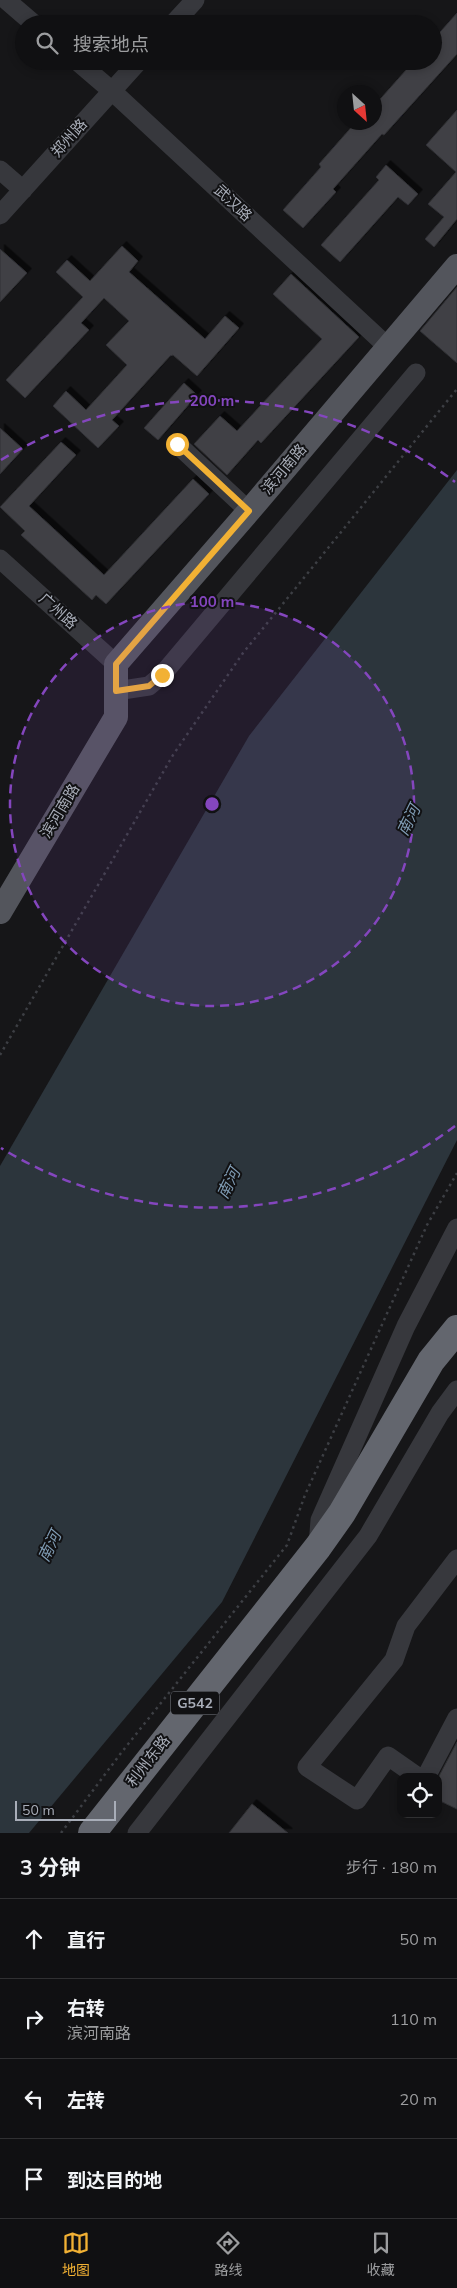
<!DOCTYPE html>
<html lang="zh">
<meta charset="utf-8">
<style>
:root{--surface:#101012;--page:#1e1e20;--text:#f1f3f6;--muted:#9c9d9f;--line:#303032;--accent:#f2b134}
body{margin:0;font-family:Mulish,"Noto Sans SC",sans-serif;background:var(--page);color:var(--text)}
.controls{position:absolute;right:15px;bottom:15px;display:grid;overflow:hidden;border-radius:10px;box-shadow:0 2px 8px #0003}
.controls button{width:45px;height:45px;display:grid;place-items:center;padding:0;border:0;border-bottom:1px solid var(--line);background:var(--surface);color:var(--text);font:25px sans-serif}
.compass{position:absolute;left:337px;top:85px;width:45px;height:45px;border-radius:50%;background:var(--surface);box-shadow:0 2px 8px #0003;rotate:153deg}
.scale{position:absolute;left:15px;bottom:12px;width:101px;box-sizing:border-box;padding-left:5px;border:2px solid #a8adb8;border-top:0;font-size:14px;line-height:18px;white-space:nowrap;color:#a8adb8;-webkit-text-stroke:4px #111113;paint-order:stroke}
.stop{position:absolute;width:15px;height:15px;margin:-11px;border:4px solid #f2b134;border-radius:50%;background:#fff}
.stop.end{background:#f2b134;border-color:#fff;box-shadow:0 1px 5px #0008}
.list{margin:0;padding:0;list-style:none}
h2{display:flex;justify-content:space-between;align-items:center;height:65px;margin:0;padding:0 20px;font-size:21px}
h2 small{font-size:16px;font-weight:400;color:var(--muted)}
.list li{display:grid;grid-template-columns:32px 1fr auto;gap:15px;align-items:center;box-sizing:border-box;height:80px;padding:0 20px;border-top:1px solid var(--line)}
.list b{display:block;font-size:19px;white-space:nowrap}
.list p{margin:0;font-size:16px;white-space:nowrap;color:var(--muted)}
.list em{font-size:16px;font-style:normal;color:var(--muted)}
.icon{flex:none;width:28px;height:28px;fill:none;stroke:currentColor;stroke-width:2;stroke-linecap:round;stroke-linejoin:round}
.map{position:relative;flex:none;width:457px;height:1833px;overflow:hidden}
.search{position:absolute;background:var(--surface);box-shadow:0 2px 8px #0003;left:15px;right:15px;top:15px;height:55px;display:flex;align-items:center;gap:12px;box-sizing:border-box;padding:0 18px;border-radius:28px;color:var(--muted);font-size:19px}
.sheet{height:385px;background:var(--surface)}
nav{display:flex;justify-content:space-around;align-items:center;box-sizing:border-box;height:70px;border-top:1px solid var(--line);background:var(--surface);font-size:14px;color:var(--muted)}
nav a{display:grid;justify-items:center;gap:2px}
nav .on{color:var(--accent)}
.map>svg:first-child{display:block}
</style>
<div class="map">
<svg width="457" height="1833" viewBox="0 0 457 1833">
<defs>
<filter id="shadow"><feDropShadow dx="4.5" dy="-4.5" stdDeviation="0" flood-color="#0009"/></filter>
</defs>
<rect width="100%" height="100%" fill="#161618"/>
<path fill="#2c353c" d="M457,470V1140L222,1602L29,1833H0V1166L249,736Z"/>
<path fill="#404145" stroke="#303034" filter="url(#shadow)" d="M457,13V54L384,135L382,134L333,189L336,192L303,228L283,210L321,167L319,164L356,122H374V106L414,61H433V40Z
M457,110V219L434,247L425,239L444,217L428,204L456,172L426,145Z
M386,165L418,194L408,205L398,197L340,262L321,245L379,180L376,177Z
M122,246L138,261L129,272L205,339L225,316L239,328L197,376L173,355L170,356L112,420L119,426L98,448L53,406L66,391L86,410L127,365L106,345L129,321L104,298L81,323L89,330L25,398L6,380L83,297L56,272L67,260L90,281Z
M0,249L27,273L0,302Z
M291,274L359,337L261,443L258,440L227,475L194,444L220,416L237,431L322,339L273,294Z
M457,287V363L420,331Z
M184,383L197,395L158,440L144,428Z
M0,428L23,449L0,474Z
M61,442L76,455L29,506L104,575L193,479L209,494L106,604L96,595L92,600L21,535L25,531L0,507Z
M457,1742V1809L438,1800V1778Z
M252,1804L288,1833H229Z"/>
<g fill="none" stroke-linecap="round" stroke-linejoin="round">
<path stroke="#3d3f44" stroke-width="2.5" stroke-dasharray="2.5 4" stroke-linecap="butt" d="M0,1055L173,755L243,653L457,389
M61,1833L121,1753L287,1545L305,1495L427,1225L457,1173"/>
<path stroke="#37383d" stroke-width="19" d="M6,0L34,24
M173,24L195,0
M77,61L112,91L388,347
M0,170L23,190
M0,215L139,61
M177,444L249,511
M0,559L116,664
M116,691L149,686L162,675L416,373
M318,1546L320,1520L406,1326L457,1228
M418,1777L388,1756L357,1800L307,1767L394,1660L406,1626L457,1559
M426,1777L457,1718
M137,1833L368,1536L440,1413L457,1390"/>
<path stroke="#53555c" stroke-width="24" d="M0,912L116,717V664L249,511L457,266"/>
<path stroke="#63666e" stroke-width="28" d="M92,1833L318,1547L342,1513L431,1361L457,1329"/>
</g>
<g fill="none" stroke-linecap="round" stroke-linejoin="round">
<path stroke="#f2b134" stroke-width="6" d="M162,675L149,686L116,691V664L249,511L177,444"/>
</g>
<circle cx="212" cy="804" r="202" fill="#8446be" fill-opacity=".12"/>
<g fill="none" stroke="#8446be" stroke-width="2.5" stroke-dasharray="9 6">
<circle cx="212" cy="804" r="202"/>
<path d="M455 1126A403 403 0 0 1 1 1148M1 460A403 403 0 0 1 455 482"/>
</g>
<g text-anchor="middle" stroke-width="4" stroke-linejoin="round" paint-order="stroke">
<rect fill="#111113" stroke="#7b7e86" stroke-width="1" x="171" y="1691.5" width="48" height="23" rx="4"/>
<g font-size="14" font-weight="bold" fill="#a8adb8">
<text x="195" y="1708">G542</text>
</g>
<g font-size="15" fill="#a8adb8" stroke="#111113">
<text transform="translate(69 138) rotate(-48)" y="5">郑州路</text>
<text transform="translate(233 203) rotate(43)" y="5">武汉路</text>
<text transform="translate(284 469) rotate(-50)" y="5">滨河南路</text>
<text transform="translate(58 611) rotate(42)" y="5">广州路</text>
<text transform="translate(60 811) rotate(-59)" y="5">滨河南路</text>
<text transform="translate(148 1761) rotate(-52)" y="5">利州东路</text>
</g>
<g font-size="16" font-style="italic" fill="#7f9bb3" stroke="#111113">
<text transform="translate(408 820) rotate(-64)" y="6">南河</text>
<text transform="translate(228 1183) rotate(-64)" y="6">南河</text>
<text transform="translate(49 1546) rotate(-64)" y="6">南河</text>
</g>
</g>
<circle cx="212" cy="804" r="8" fill="#8446be" stroke="#111113" stroke-width="2.5"/>
<g font-size="15" text-anchor="middle" font-weight="bold" fill="#8446be" stroke="#111113" stroke-width="4" stroke-linejoin="round" paint-order="stroke">
<text x="212" y="406">200 m</text>
<text x="212" y="607">100 m</text>
</g>
</svg>
<div class="controls">
<button><svg class="icon" aria-label="locate" viewBox="0 0 24 24"><circle cx="12" cy="12" r="6"/><path d="M12 2v4M12 18v4M2 12h4M18 12h4"/></svg></button>
</div>
<svg class="compass" viewBox="-18 -18 36 36"><path d="M0-13l5 13h-10z" fill="#e53935"/><path d="M0 13l5-13h-10z" fill="#9c9d9f"/></svg>
<div class="scale">50 m</div>
<div class="stop" style="left:177px;top:444px"></div>
<div class="stop end" style="left:162px;top:675px"></div>
<div class="search"><svg class="icon" aria-label="search" viewBox="0 0 24 24"><circle cx="10" cy="10" r="6"/><path d="M15 15l6 6"/></svg>搜索地点</div>
</div>
<section class="sheet">
<h2>3 分钟<small>步行 · 180 m</small></h2>
<ul class="list">
<li><svg class="icon" aria-label="ahead" viewBox="0 0 24 24"><path d="M12 20V5M6 11l6-6 6 6"/></svg><div><b>直行</b></div><em>50 m</em></li>
<li><svg class="icon" aria-label="right" viewBox="0 0 24 24"><path d="M7 20v-9h11M14 6l5 5-5 5"/></svg><div><b>右转</b><p>滨河南路</p></div><em>110 m</em></li>
<li><svg class="icon" aria-label="left" viewBox="0 0 24 24"><path d="M17 20v-9H6M10 6l-5 5 5 5"/></svg><div><b>左转</b></div><em>20 m</em></li>
<li><svg class="icon" aria-label="arrive" viewBox="0 0 24 24"><path d="M6 21V4h12l-3 4 3 4H6"/></svg><div><b>到达目的地</b></div></li>
</ul>
</section>
<nav>
<a class="on"><svg class="icon" aria-label="map" viewBox="0 0 24 24"><path d="M3 6l6-2 6 2 6-2v14l-6 2-6-2-6 2zM9 4v14M15 6v14"/></svg>地图</a>
<a><svg class="icon" aria-label="directions" viewBox="0 0 24 24"><path d="M12 3l9 9-9 9-9-9zM9 14v-3h6M13 9l2 2-2 2"/></svg>路线</a>
<a><svg class="icon" aria-label="saved" viewBox="0 0 24 24"><path d="M7 4h10v16l-5-4-5 4z"/></svg>收藏</a>
</nav>
